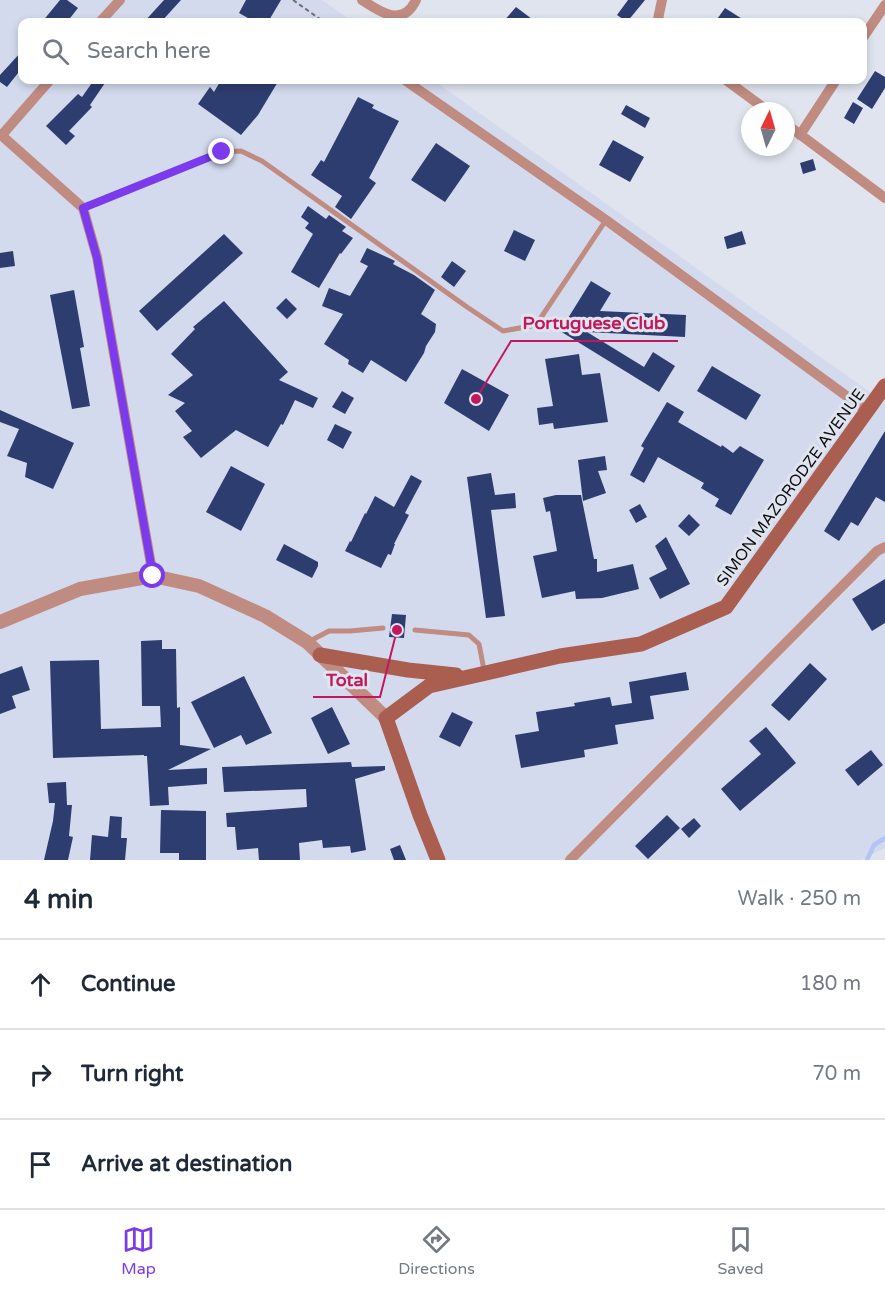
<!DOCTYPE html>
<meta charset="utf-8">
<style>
:root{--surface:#fff;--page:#f6f6f7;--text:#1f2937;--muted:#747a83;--line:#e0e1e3;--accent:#7c3aed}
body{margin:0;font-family:"Varela Round",sans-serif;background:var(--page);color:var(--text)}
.compass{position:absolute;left:741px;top:102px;width:54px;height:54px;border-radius:50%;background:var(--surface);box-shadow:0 3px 9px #0003;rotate:5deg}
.stop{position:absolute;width:18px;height:18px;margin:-14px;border:4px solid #7c3aed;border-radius:50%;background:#fff}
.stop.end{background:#7c3aed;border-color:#fff;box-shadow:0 2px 6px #0008}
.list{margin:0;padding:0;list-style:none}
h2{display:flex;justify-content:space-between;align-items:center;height:78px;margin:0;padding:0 24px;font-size:26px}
h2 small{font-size:20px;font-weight:400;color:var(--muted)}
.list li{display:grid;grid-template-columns:39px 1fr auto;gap:18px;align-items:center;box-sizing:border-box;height:90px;padding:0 24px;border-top:2px solid var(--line)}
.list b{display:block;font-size:22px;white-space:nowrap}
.list em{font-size:20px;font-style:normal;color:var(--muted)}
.icon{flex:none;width:33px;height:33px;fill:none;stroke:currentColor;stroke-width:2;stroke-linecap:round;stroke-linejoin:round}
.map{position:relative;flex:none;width:885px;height:860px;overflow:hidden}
.search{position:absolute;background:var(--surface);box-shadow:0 3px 9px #0003;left:18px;right:18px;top:18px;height:66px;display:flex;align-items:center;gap:15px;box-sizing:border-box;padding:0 21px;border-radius:12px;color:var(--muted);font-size:22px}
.sheet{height:348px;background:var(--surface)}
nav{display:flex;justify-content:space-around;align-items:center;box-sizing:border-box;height:84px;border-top:2px solid var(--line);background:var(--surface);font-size:16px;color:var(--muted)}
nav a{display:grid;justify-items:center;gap:3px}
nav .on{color:var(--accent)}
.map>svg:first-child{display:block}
</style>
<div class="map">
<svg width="885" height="860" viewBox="0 0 885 860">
<rect width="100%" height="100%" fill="#dfe4ef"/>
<path fill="#d3daed" d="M0,0H322L353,22H22V80H433L885,403V848L861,860H0Z"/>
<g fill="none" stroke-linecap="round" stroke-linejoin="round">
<path stroke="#b3c4f5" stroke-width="4.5" d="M867,860L874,845L885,838"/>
</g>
<path fill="#2e3d70" d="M60,0H67L78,8L67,22H42Z
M164,0H181L161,22H144Z
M246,0H281L268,22H255L239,13Z
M628,0H645L627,22L617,15Z
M516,7L536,22H503Z
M725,8L747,22H715Z
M22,51V68L7,87L0,82V75Z
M875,71L885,77V88L872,109L857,99Z
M94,80H107L90,105L92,107L69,131L75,136L66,145L46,126L78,94L82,97Z
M221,80H279L258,115L241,135L198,104L210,87L214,92Z
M358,97L374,105L372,108L399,121L369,178L376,183L351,219L335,207L342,196L311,175L321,160L324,162Z
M853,102L863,108L854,124L844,118Z
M626,105L650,118L645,128L621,114Z
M613,140L644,157L630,182L599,165Z
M436,143L470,166L445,202L411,180Z
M813,159L816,170L803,174L800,163Z
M308,206L326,219L329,215L346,227L342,231L353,238L341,254L340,253L319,288L291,272L313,234L305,228L309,223L301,217Z
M514,230L535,240L525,261L504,251Z
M742,231L746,244L727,249L724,237Z
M224,234L243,253L157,331L139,311Z
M367,248L391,259L395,261L393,264L414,275L435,290L421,314L436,324L435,332L426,346L424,353L406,382L371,360L363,373L348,364L349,360L324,344L343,314L322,306L329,288L350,296L368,266L360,262Z
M13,251L15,266L0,268V253Z
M452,261L466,271L454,287L441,277Z
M591,281L611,293L600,311L686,315L685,337L587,332L644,367L653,352L675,366L659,392L560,331Z
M74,290L84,347L80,348L90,406L72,409L50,295Z
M286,298L297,309L287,319L276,308Z
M224,301L288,372L279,380L318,398L313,408L295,400L283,425L281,424L268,447L236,430L201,458L183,437L192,431L175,411L185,403L168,395L193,375L171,354L195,329L193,327Z
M579,354L582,375L600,373L608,422L554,429L553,423L539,425L537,408L553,406L545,359Z
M712,366L761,395L746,420L697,391Z
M462,369L509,395L489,431L444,403Z
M342,391L354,398L345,414L332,407Z
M667,402L684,412L678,422L721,447L722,445L733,453L740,446L764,460L731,515L715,506L719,499L701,488L704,483L658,457L644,483L630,475L644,448L641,446Z
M0,410L74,443L53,489L25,477L27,463L7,456L19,429L0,422Z
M335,424L352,432L343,449L327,440Z
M885,431V502L876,497L858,526L851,522L839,541L824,531Z
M605,456L607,470L598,471L606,493L583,501L578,460Z
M231,466L265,484L241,531L206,512Z
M491,473L495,495L515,493L516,508L491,510L505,616L486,618L467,477Z
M411,475L422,481L405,513L409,515L394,544H395L391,555L388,554L381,568L345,551L350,541L351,542L365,513L366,514L375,496L394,507Z
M556,495H581L594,559H597V572L633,564L639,589L602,598L576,599L575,591L542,598L533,556L557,551L550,511L546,512L543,498Z
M640,504L647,517L636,523L629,510Z
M689,514L700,525L689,536L678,526Z
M666,537L690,584L660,599L649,578L667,569L655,546Z
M284,544L318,562V566L312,578L276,560Z
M885,579V623L872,631L852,599Z
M392,614L406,615L404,638L389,637Z
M162,640V649H176L177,708L180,707V745L211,749L168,770L207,768V784L168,787L169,805L150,806L147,756H144V755L53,758L50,661L99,660L101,729L161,727L160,706H142L141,641Z
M810,663L827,679L789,721L771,705Z
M22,666L30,690L12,696L16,708L0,714V674Z
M686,672L689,690L650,696L654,719L615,725L618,744L584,750L585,757L521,768L515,735L539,731L536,712L575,706L574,703L610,697L612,706L632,703L629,682Z
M244,676L272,733L246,745L241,735L214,748L191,702Z
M332,707L350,744L328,754L311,718Z
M452,712L473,722L460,747L439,737Z
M766,727L796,763L740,811L721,789L761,754L749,741Z
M871,750L883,765L858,786L845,770Z
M351,762L352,767L385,766V770L355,779L366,850L351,853L350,846L323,848L322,840L299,843L300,860H259L258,848L237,850L235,827H227L226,813L307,807L306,789L224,792L222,767Z
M66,782L67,805H72L69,836L73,837L68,860H44L53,821L55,803H49L47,783Z
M161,810L206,811V860H179V853H160Z
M667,815L680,828L648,859L635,846Z
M110,816L122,817L121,838H127L125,860H90L92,835L108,837Z
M694,818L701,826L689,838L681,829Z
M400,845L406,860H394L390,849Z"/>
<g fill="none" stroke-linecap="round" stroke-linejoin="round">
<path stroke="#6c6f76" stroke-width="2" stroke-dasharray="4.5 3" stroke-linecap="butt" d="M293,0L324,22"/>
<path stroke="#c08b80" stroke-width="5" d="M83,208L223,152L241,151L262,161L467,307L503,331L536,325L606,220
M415,630L469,635L479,644L484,670
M308,642L329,631H350L383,628"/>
<path stroke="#c08b80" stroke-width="10" d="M362,0C380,12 403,28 416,0
M100,22L120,0
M661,22L658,19L662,0
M862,39L885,5
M726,80L768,111
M406,81L606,220L867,411
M786,124L885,198
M0,134L83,208L97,257L153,576
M800,135L836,80
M1,136L50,80
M570,860L877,551L885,547"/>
<path stroke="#c08b80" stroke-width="14" d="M0,622L80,589L153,576L199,586L265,616L307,642L386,718"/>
<path stroke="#a95e50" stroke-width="15" d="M320,655L408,670L456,675
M438,860L420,815L386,718L429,686L560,656L641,644L726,607L885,386"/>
</g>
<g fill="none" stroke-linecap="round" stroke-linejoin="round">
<path stroke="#7c3aed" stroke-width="8" d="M153,576L97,258L83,208L222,152"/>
</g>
<g text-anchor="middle" stroke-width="6" stroke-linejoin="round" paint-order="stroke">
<g font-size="16" fill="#0a0b0f" stroke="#dfe4ef">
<text transform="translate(790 487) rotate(-54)" y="6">SIMON MAZORODZE AVENUE</text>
</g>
</g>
<path fill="none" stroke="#c2185b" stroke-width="2" d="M476 399L511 341H678M397 630L380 697H313"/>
<g fill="#c2185b" stroke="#dfe4ef" stroke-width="2">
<circle cx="476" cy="399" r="6"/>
<circle cx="397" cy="630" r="6"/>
</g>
<g font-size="18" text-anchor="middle" font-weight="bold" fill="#c2185b" stroke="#dfe4ef" stroke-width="6" stroke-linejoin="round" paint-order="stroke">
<text x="594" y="329">Portuguese Club</text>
<text x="347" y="686">Total</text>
</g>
</svg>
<svg class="compass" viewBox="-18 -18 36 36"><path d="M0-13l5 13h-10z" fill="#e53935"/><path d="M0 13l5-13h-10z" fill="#747a83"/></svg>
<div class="stop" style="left:153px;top:576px"></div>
<div class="stop end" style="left:222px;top:152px"></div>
<div class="search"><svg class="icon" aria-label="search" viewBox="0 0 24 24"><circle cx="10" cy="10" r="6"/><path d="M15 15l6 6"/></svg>Search here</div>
</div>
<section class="sheet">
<h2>4 min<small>Walk · 250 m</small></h2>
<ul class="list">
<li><svg class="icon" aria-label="ahead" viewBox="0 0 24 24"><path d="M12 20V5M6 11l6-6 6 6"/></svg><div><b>Continue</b></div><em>180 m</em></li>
<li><svg class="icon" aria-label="right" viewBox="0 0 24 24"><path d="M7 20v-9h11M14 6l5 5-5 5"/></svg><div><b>Turn right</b></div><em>70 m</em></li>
<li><svg class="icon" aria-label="arrive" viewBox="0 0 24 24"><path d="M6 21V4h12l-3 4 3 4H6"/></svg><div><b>Arrive at destination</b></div></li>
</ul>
</section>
<nav>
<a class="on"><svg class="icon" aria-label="map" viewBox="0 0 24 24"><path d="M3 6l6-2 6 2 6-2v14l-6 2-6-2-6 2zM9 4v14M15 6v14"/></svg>Map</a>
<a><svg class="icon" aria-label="directions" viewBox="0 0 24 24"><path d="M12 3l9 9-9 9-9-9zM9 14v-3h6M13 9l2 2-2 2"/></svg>Directions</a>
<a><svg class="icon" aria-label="saved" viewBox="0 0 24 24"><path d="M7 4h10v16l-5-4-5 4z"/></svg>Saved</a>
</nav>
